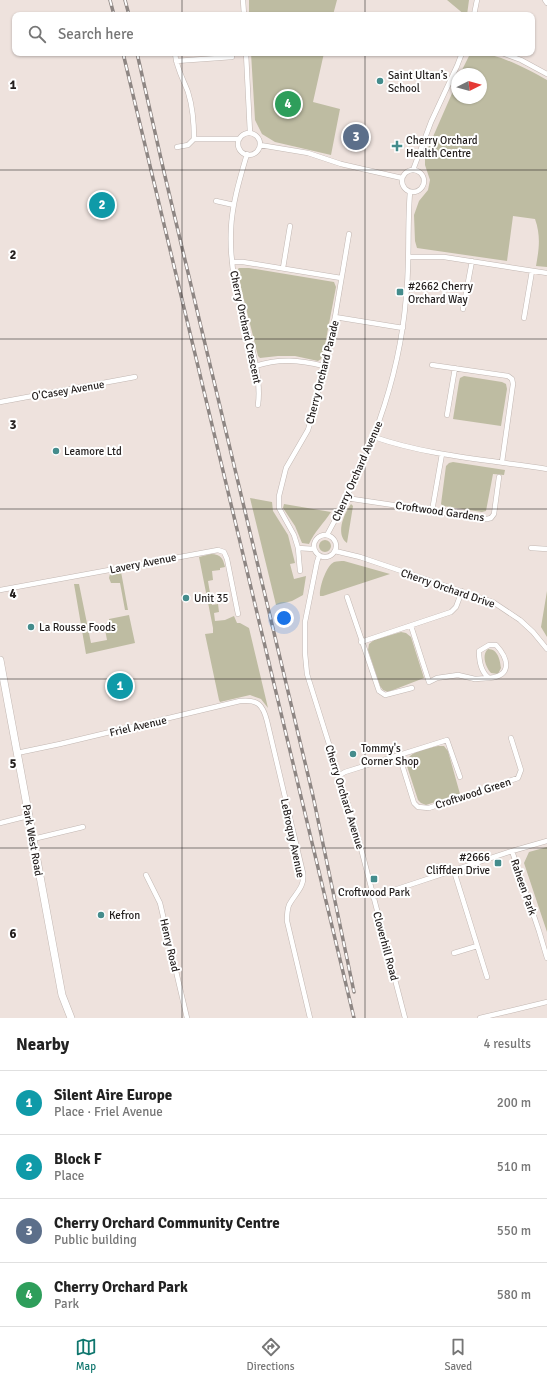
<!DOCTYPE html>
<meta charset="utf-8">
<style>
:root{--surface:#fff;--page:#f6f6f6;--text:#222;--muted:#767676;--line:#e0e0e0;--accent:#0f766e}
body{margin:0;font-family:Signika,sans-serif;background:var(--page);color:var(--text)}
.compass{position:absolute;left:451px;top:68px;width:36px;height:36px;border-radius:50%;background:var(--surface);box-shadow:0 1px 3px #0004;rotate:84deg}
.you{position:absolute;left:284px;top:618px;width:14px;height:14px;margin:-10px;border:3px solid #fff;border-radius:50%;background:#1a73e8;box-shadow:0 0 0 6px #1a73e833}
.badge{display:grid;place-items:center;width:26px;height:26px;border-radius:50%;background:var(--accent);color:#fff;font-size:13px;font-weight:700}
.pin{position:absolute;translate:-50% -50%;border:2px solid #fff;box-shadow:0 1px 4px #0006}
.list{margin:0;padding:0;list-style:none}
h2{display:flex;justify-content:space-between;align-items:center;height:52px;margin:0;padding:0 16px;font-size:17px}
h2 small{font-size:13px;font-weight:400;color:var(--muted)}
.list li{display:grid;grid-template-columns:26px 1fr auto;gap:12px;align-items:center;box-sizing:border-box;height:64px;padding:0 16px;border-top:1px solid var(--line)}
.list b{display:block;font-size:15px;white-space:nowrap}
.list p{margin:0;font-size:13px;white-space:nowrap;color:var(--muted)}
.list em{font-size:13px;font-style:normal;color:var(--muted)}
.icon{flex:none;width:22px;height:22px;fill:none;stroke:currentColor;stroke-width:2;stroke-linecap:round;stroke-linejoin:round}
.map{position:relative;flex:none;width:547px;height:1018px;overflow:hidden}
.search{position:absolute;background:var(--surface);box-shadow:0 1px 3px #0004;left:12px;right:12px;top:12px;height:44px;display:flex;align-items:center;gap:10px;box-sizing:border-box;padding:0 14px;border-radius:8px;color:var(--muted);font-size:15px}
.sheet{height:308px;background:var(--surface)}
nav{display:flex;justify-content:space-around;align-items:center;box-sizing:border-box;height:56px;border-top:1px solid var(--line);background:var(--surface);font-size:11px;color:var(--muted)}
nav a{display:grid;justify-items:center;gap:2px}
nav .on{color:var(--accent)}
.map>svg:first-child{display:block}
</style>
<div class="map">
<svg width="547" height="1018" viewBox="0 0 547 1018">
<rect width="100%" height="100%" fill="#eee2dd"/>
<path fill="#bebca2" d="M249,0H337L333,15H249Z
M447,0H469L467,15H465Z
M251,53H324L313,102L340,109L331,155L275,142L262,134L255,120Z
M477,53C498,53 529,70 547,80V267L536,266C539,249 541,236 535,219L513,216L507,261L417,248L415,241L414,215L419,201L428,190L430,180L425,165V155L457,82V98H481V74H460L469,56Z
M239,268H249L334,282L336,287L324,350L321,359L318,361L295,356H278L260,358L258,356L241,288L238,269Z
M464,376L502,382L506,384L507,389L501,426L453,419L459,382L460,378Z
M453,462L505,470L504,475L493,474L486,511L482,512L443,506L441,504L446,466L449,463Z
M250,498L272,502L273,511L288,535L295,563L290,564L294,579L306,576L303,595L292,601L276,605Z
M284,504L331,512C324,523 314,532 309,544L302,543L295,526L283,508Z
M351,504L353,506L347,543C335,534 344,514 351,504Z
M319 546a6 6 0 1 1 12 0a6 6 0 1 1-12 0Z
M211,554C221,554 223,559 225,567L220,568V570L212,571L213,580L208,581L212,605L218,604L219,612L214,613L215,621L225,620L234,616L237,623H240L249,628L268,708L261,699L250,695L220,702L219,700L205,634L213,633V628L199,557Z
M344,561L390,574L323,596H320C319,588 326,566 334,562C337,561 341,561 344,561Z
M121,572L122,577L128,610H125L120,583H111L109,578L110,574Z
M74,584H79L91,643L107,640L104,624L109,623V619L129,615L135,643L86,654Z
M547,591V637L541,627Z
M401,632L406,633L411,637L424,678L388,692L383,690L380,686L368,650L369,644L374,640Z
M488,649C498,649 500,660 501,668L498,674L491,673C486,668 481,655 488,649Z
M438,746H444L448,751L460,794L426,805L421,803L418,800L406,763C409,751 426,749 438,746Z
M547,847V932L524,863L529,852Z"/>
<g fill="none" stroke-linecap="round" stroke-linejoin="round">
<defs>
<path id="street" d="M243,0L244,15
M545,0L547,3
M474,15L477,0
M175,53C176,67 183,79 188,92C193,108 194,123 194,139
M246,53L250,133
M502,53L521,60L547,74
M176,61L232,57
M238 144a11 11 0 1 1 22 0a11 11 0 1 1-22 0Z
M194,139H239
M260,145L308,153L341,164L402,178
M177,147L188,145L194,139
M247,154C240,178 232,204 231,229C230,246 232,266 235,283C242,321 263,368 258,405
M413,170L431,122L457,66L462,53
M402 181a11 11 0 1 1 22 0a11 11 0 1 1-22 0Z
M216,201L234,205
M409,257H444L547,273
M232,262H243L341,278
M283,268L290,226
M463,309L472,261
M335,317L403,328
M524,318L532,271
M432,365L508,376L512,379L513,384L502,462
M255,366C281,358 299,360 324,366
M0,402L135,377
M447,415L455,368
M374,437C429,456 489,460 547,469
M346,498L487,519L491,518L494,514L499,477
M432,511L442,454
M314 546a11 11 0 1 1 22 0a11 11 0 1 1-22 0Z
M327,535C368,460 399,384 406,298C410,263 407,227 410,192
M298,548L314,549
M531,548L547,549
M335,551L360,557L493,602L520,620L533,632L547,649
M319,556L317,562L305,622V653L307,674L357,833L405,1018
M300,571L298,548L294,535L279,508V496L286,468L308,430L314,410L335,317L349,234
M0,590L218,550L224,552L227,559L238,614
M347,597L379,691L385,695L412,688
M411,626L429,682L437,678L458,675L475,679L489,678
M361,642L451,612L456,607L462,591
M489,645H496C509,659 512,676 489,678C481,672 479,661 479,651Z
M17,753L60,744L240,701C258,699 263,705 267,721L303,873C305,888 295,893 289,905C287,910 287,916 287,921L310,1018
M399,755L414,803L418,807L429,808L518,778L521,770L511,738
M340,775L345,772L447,740L460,777
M0,823L28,816
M33,839L83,827
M512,851L539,931L547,958
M454,871L487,977
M146,875L160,903L187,1018
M373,897L512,851L547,841
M454,953L477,946
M480,1018L547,1002"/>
<path id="secondary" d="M0,660L62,995L71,1018"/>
</defs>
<use href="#street" stroke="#c2b7b2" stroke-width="5.5"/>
<use href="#secondary" stroke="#c2b7b2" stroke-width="8"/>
<use href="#street" stroke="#fff" stroke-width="4.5"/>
<use href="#secondary" stroke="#fff" stroke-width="7"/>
<defs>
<path id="rail" d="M110,0L114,15
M125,0L129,15
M123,53L354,1018
M137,53L164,172L313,796L354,992"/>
</defs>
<use href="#rail" stroke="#8e8683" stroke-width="3.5"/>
<use href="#rail" stroke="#fff" stroke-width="2" stroke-dasharray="6" stroke-linecap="butt"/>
</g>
<path fill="none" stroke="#231e1d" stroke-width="1" stroke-opacity="0.55" d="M182,0V15M365,0V15M182,53V1018M365,53V1018M0,170H547M0,339H547M0,509H547M0,679H547M0,848H547"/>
<g fill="#448c8c" stroke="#fff" stroke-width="1.5">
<circle cx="380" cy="81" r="4"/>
<path d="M395 140h4v4h4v4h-4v4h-4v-4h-4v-4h4z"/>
<rect x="396" y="288" width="8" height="8" rx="2"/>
<circle cx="56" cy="451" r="4"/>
<circle cx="186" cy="598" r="4"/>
<circle cx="31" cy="627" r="4"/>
<circle cx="353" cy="754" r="4"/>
<rect x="494" y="859" width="8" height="8" rx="2"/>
<rect x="370" y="875" width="8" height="8" rx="2"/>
<circle cx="101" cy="915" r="4"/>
</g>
<g text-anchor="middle" stroke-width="4" stroke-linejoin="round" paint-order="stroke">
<g font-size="11" fill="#231e1d" stroke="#fff" text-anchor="start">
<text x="388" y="79">Saint Ultan’s<tspan x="388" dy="13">School</tspan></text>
<text x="406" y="144">Cherry Orchard<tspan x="406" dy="13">Health Centre</tspan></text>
<text x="408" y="290">#2662 Cherry<tspan x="408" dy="13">Orchard Way</tspan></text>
<text x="64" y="455">Leamore Ltd</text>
<text x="194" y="602">Unit 35</text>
<text x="39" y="631">La Rousse Foods</text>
<text x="361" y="752">Tommy's<tspan x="361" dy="13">Corner Shop</tspan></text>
<text x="490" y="861" text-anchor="end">#2666<tspan x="490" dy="13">Cliffden Drive</tspan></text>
<text x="374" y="896" text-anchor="middle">Croftwood Park</text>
<text x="109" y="919">Kefron</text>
</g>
<g font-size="11" fill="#231e1d" stroke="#fff">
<text transform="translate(246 327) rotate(78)" y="4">Cherry Orchard Crescent</text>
<text transform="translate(322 372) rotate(-76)" y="4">Cherry Orchard Parade</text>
<text transform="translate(68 390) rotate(-10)" y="4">O'Casey Avenue</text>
<text transform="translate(357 471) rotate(-66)" y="4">Cherry Orchard Avenue</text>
<text transform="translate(440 511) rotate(8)" y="4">Croftwood Gardens</text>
<text transform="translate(143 563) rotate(-11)" y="4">Lavery Avenue</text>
<text transform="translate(448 588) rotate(19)" y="4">Cherry Orchard Drive</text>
<text transform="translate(138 726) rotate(-13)" y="4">Friel Avenue</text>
<text transform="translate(473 793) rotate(-18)" y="4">Croftwood Green</text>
<text transform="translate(345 797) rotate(73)" y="4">Cherry Orchard Avenue</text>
<text transform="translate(293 838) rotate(78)" y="4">LeBroquy Avenue</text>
<text transform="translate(33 840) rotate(80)" y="4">Park West Road</text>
<text transform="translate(524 887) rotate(71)" y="4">Raheen Park</text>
<text transform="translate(170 945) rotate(77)" y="4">Henry Road</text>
<text transform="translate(386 946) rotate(75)" y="4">Cloverhill Road</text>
</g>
</g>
<g font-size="13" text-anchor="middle" font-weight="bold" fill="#231e1d" stroke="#fff" stroke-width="4" stroke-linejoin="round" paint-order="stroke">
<text x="13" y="89">1</text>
<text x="13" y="259">2</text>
<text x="13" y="429">3</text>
<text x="13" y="598">4</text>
<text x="13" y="768">5</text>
<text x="13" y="938">6</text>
</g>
</svg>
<svg class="compass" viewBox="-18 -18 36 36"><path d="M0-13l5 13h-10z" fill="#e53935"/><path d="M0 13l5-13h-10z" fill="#767676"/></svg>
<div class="you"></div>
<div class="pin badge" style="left:120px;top:686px;background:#0f9aa8">1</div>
<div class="pin badge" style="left:102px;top:205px;background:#0f9aa8">2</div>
<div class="pin badge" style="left:356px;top:137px;background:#5c6f8a">3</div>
<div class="pin badge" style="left:288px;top:104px;background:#2e9e5b">4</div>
<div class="search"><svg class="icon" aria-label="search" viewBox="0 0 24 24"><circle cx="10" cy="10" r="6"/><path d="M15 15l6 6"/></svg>Search here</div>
</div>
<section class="sheet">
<h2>Nearby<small>4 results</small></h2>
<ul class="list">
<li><span class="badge" style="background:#0f9aa8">1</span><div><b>Silent Aire Europe</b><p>Place · Friel Avenue</p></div><em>200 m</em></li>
<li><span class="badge" style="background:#0f9aa8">2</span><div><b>Block F</b><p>Place</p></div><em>510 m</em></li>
<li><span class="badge" style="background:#5c6f8a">3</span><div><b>Cherry Orchard Community Centre</b><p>Public building</p></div><em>550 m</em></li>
<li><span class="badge" style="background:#2e9e5b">4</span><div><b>Cherry Orchard Park</b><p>Park</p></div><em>580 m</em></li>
</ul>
</section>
<nav>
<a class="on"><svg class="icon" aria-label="map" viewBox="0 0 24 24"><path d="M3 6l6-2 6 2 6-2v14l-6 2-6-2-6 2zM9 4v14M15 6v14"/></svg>Map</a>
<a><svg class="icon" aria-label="directions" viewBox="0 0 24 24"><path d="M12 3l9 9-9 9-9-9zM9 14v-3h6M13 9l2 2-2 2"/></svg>Directions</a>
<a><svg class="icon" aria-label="saved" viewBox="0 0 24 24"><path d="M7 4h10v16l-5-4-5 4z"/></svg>Saved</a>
</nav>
